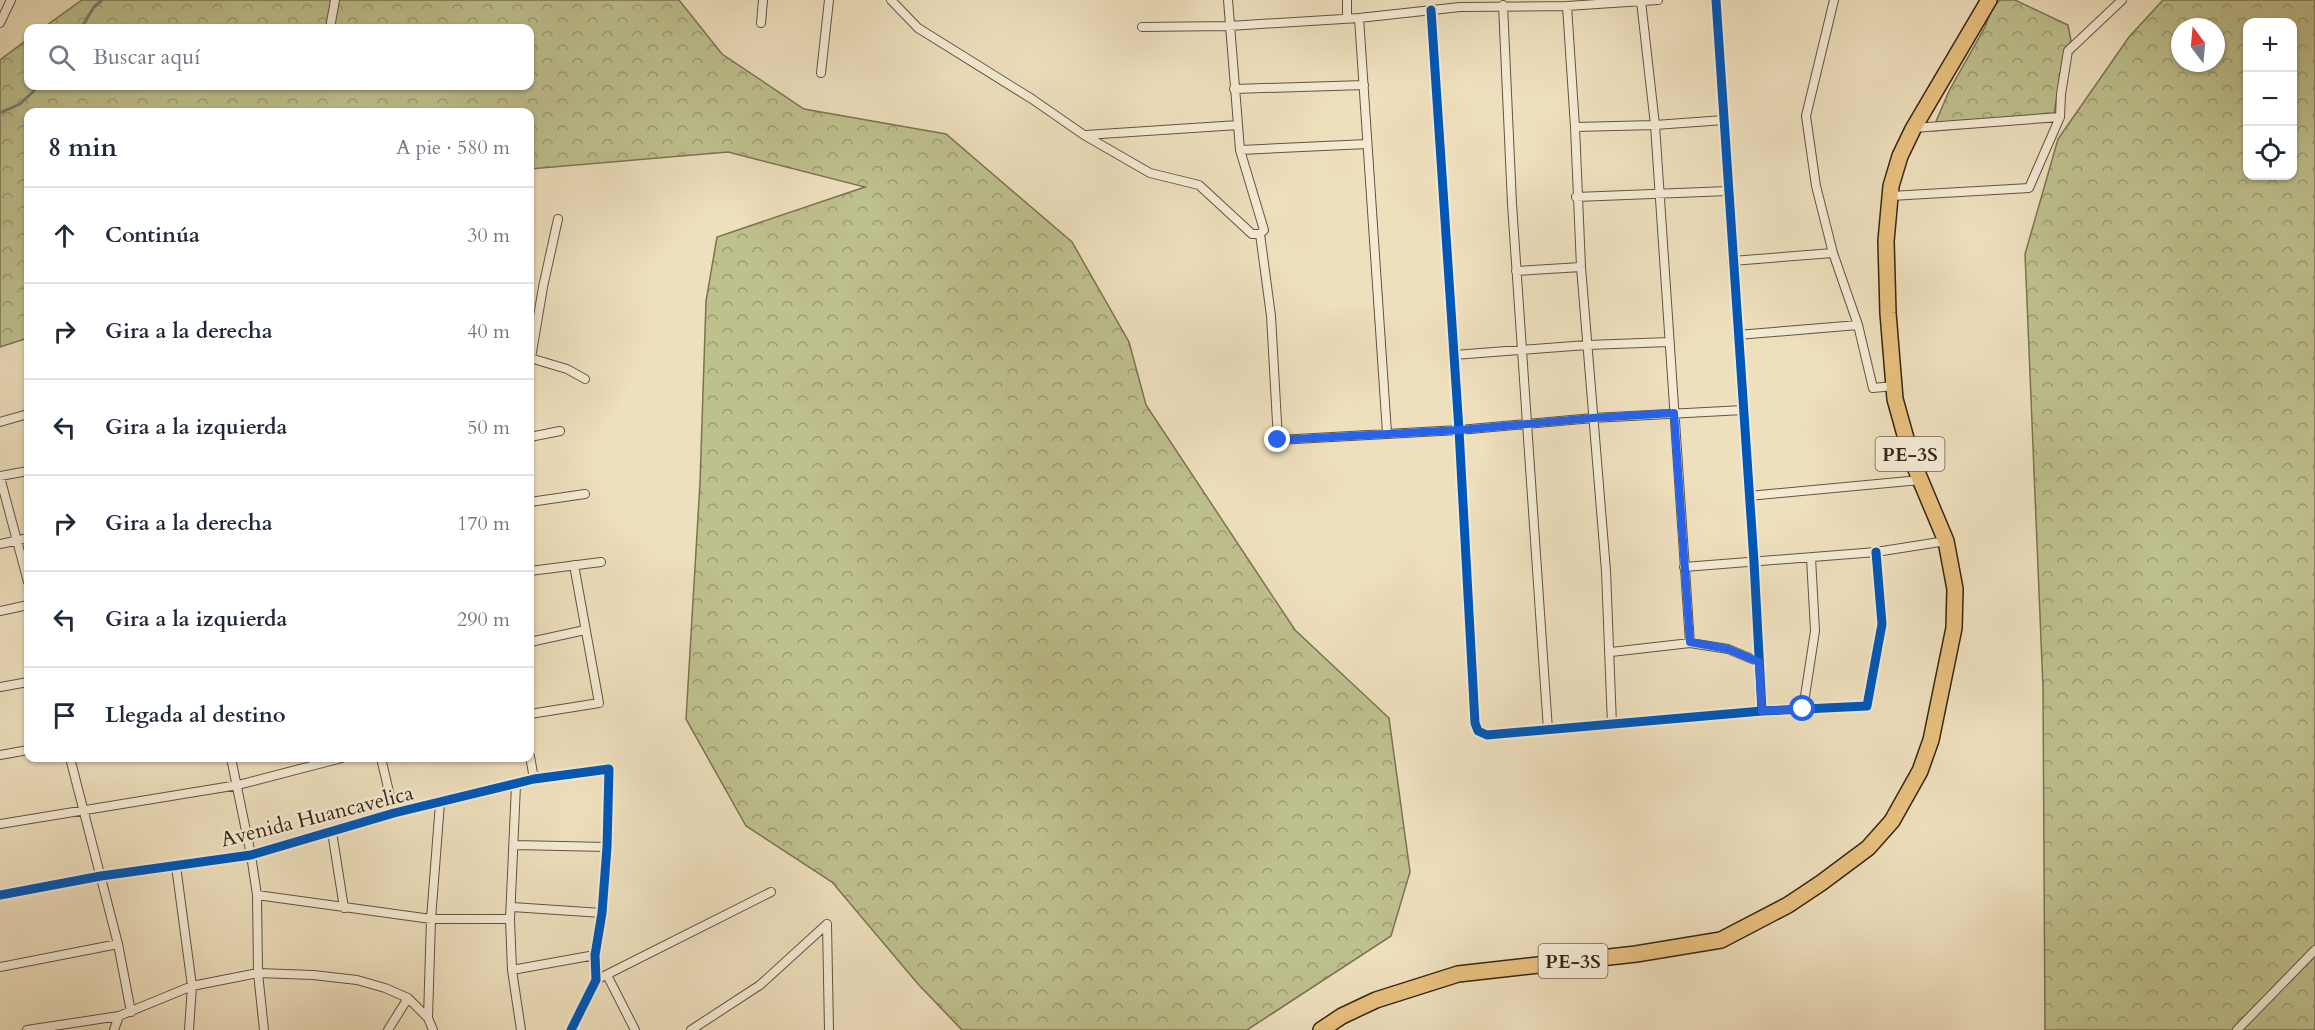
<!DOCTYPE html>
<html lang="es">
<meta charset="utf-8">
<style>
:root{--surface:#fff;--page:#f6f6f7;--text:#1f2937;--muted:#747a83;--line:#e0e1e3}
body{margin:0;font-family:Cardo,serif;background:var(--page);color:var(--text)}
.controls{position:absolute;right:18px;top:18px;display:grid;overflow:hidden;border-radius:12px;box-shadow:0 2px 4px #0004}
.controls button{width:54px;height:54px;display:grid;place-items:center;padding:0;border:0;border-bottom:2px solid var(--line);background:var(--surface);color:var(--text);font:30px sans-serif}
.compass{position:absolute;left:2171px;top:18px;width:54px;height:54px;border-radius:50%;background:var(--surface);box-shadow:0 2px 4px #0004;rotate:344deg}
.stop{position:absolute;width:18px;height:18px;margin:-14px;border:4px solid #2563eb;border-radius:50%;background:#fff}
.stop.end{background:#2563eb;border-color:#fff;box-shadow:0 2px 6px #0008}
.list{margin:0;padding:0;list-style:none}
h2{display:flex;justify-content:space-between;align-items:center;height:78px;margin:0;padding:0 24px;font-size:26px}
h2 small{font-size:20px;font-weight:400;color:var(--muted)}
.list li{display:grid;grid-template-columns:39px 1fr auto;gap:18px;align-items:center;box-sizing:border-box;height:96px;padding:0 24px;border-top:2px solid var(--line)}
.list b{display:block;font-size:22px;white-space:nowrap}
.list em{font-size:20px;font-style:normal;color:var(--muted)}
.icon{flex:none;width:33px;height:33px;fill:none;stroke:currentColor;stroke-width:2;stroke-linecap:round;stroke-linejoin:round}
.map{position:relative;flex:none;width:2315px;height:1030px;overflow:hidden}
.search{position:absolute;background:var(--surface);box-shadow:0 2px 4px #0004;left:24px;top:24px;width:510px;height:66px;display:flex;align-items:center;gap:15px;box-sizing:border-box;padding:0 21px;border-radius:12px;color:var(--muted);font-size:22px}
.panel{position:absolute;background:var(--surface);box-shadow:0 2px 4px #0004;left:24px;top:108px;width:510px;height:654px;border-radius:12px}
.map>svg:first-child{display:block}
</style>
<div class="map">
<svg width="2315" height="1030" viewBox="0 0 2315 1030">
<defs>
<pattern id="forest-crowns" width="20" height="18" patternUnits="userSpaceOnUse" patternTransform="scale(1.5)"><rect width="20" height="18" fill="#bec08e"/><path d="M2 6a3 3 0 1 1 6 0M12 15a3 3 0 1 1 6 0" fill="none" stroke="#9b9c73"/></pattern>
</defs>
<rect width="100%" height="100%" fill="#eedfbd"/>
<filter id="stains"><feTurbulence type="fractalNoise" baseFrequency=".00333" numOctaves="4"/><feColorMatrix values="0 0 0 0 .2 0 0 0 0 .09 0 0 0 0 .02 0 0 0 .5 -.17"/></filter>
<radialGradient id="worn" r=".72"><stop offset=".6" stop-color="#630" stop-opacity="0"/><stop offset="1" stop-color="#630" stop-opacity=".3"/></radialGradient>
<path fill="url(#forest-crowns)" stroke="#7a7352" stroke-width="1.5" fill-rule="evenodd" d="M82,0H679L722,54L804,109L946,134L1072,242L1129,342L1146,405L1295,630L1389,718L1410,872L1391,936L1247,1030H962L918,984L832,882L746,826L686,719L700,483L706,301L717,237L865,187L728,152L530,169V112H28V338L0,347V60L28,39V86H530V28H43Z
M2000,0H2015L2068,25L2071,41L2062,63L2053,121L1932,131L1949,91L1985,27L1992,8Z
M2163,0H2315V1030H2045L2043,688L2025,254L2058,139L2129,37ZM2248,22H2292V176H2248ZM2180,27H2216V63H2180Z"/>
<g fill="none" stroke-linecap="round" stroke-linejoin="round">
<path stroke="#718073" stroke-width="3" d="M81,28L94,7L102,0
M0,113L20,104L39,86"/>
<defs>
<path id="street" d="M891,0L918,28L1032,99L1084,135L1150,173L1199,185L1252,234H1260L1264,230L1240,150L1228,0
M1347,0V18
M1716,0L1754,562L1762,711
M1834,0L1806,116L1816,186L1833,253L1858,325L1873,388L1894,386
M1641,1L1655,125L1690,643
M1503,5L1512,204L1548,730
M1567,6L1575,127L1581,267L1606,571L1612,725
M1431,10L1459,430L1475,723L1478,731L1487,735L1762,711L1867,706L1882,624L1876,552
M1359,18L1387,433
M0,23L11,0
M761,23L763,0
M1142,27L1229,26L1359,18L1460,7L1567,6L1658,0
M330,28L335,0
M821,73L829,0
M1234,89L1364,85
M1575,127L1655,125L1724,120
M1914,128L2060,117
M1086,135L1238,125
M1240,150L1367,144
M1891,196L2029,188L2060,117L2061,94L2068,51L2122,0
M1576,197L1728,191
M1260,234L1271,316L1278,440L1459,430L1593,418L1743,410
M1732,261L1833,253
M1516,271L1581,267
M1737,335L1858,325
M1454,355L1587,345L1669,342
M530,358L567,369L585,379
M531,358L543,287L558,219
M0,422L28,414
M530,437L560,431
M0,476L28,471
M0,477L28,582
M1749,496L1920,480
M530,502L585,494
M0,544L28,538
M1684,567L1876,552L1946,541
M530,571L601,562
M0,611L28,605
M530,642L585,630
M1611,652L1690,643L1728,649L1759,662
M0,687L28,682
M1803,709L1815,631L1811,558
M530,714L599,703L574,565
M0,755L28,750
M530,756L534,779
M70,758L118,944L131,1012
M231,758L251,855L257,895L258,973L264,1030
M381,758L394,813
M516,785L510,919L512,970L521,1030
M0,824L238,785L342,758
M332,832L344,908
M515,845L607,847
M176,866L192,986L189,1030
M0,895L101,876L251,855L394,813L534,779L609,769L607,847L602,913L595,955L596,980L571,1030
M257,895L431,919H510
M512,907L602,913
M827,924L829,1030
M0,967L118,944
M512,970L595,955
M607,975L635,1030
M596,980L771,892
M428,1018L431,919L440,803
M27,1030L119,1016L192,986L258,973L313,975L357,980L385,988L408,998L428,1018L433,1030
M114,1030L119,1016
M388,1030L408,998
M691,1030L760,985L827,924
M2237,1030L2315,950"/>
<path id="highway" d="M1321,1030L1342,1016L1376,1000L1458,974L1636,954L1721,940L1788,905L1821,883L1868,848L1892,821L1920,771L1931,740L1954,628L1955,589L1946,541L1912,460L1895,399L1888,313L1886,241L1891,186L1900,156L1913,129L1989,0"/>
</defs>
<use href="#street" stroke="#64543f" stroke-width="10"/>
<use href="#highway" stroke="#362615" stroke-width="18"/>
<use href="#street" stroke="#f4ead4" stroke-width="8"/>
<use href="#highway" stroke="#e7c07e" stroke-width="15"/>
<defs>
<path id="cycleway" d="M1716,0L1754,562L1762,711
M1431,10L1459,430L1475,723L1478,731L1487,735L1762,711L1867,706L1882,624L1876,552
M0,895L101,876L251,855L394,813L534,779L609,769L607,847L602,913L595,955L596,980L571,1030"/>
</defs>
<use href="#cycleway" stroke="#f4ead4" stroke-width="13"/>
<use href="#cycleway" stroke="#0057b8" stroke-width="9"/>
</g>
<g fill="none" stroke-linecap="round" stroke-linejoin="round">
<path stroke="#2563eb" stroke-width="8" d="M1278,440L1460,430L1593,418L1674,413L1690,642L1728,649L1759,662L1762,711L1803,709"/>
</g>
<g text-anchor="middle" stroke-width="5" stroke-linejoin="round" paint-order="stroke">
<g fill="#f4ead4" stroke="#6f614e" stroke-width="1.5">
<rect x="1875.5" y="437" width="69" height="34" rx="4.5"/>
<rect x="1538.5" y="944" width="69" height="34" rx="4.5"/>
</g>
<g font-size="20" font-weight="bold" fill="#362615">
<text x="1910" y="461">PE-3S</text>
<text x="1573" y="968">PE-3S</text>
</g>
<g font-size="21" fill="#362615" stroke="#f4ead4">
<text transform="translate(317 816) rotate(-14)" y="7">Avenida Huancavelica</text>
</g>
</g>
<rect width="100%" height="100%" filter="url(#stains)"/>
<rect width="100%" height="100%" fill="url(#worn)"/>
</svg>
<div class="controls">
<button>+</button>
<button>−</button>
<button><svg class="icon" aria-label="locate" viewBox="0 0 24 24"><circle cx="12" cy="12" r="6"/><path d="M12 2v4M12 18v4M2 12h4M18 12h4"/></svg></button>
</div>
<svg class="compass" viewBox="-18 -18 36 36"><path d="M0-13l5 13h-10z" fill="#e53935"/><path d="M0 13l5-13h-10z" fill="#747a83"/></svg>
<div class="stop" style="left:1803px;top:709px"></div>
<div class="stop end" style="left:1278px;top:440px"></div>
<div class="search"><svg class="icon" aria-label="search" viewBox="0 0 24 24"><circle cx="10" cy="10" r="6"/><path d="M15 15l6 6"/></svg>Buscar aquí</div>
<section class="panel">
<h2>8 min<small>A pie · 580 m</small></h2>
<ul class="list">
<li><svg class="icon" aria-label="ahead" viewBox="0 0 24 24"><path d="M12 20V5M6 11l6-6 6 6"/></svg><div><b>Continúa</b></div><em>30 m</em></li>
<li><svg class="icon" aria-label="right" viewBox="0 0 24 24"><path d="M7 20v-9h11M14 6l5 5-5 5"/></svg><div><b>Gira a la derecha</b></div><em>40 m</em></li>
<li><svg class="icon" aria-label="left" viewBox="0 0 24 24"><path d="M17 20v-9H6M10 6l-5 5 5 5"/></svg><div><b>Gira a la izquierda</b></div><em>50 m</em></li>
<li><svg class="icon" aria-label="right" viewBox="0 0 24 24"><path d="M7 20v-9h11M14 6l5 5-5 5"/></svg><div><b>Gira a la derecha</b></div><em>170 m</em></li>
<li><svg class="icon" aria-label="left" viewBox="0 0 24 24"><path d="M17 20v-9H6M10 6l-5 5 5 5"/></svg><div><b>Gira a la izquierda</b></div><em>290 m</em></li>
<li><svg class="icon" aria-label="arrive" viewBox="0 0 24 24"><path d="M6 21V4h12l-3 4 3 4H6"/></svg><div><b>Llegada al destino</b></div></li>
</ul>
</section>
</div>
